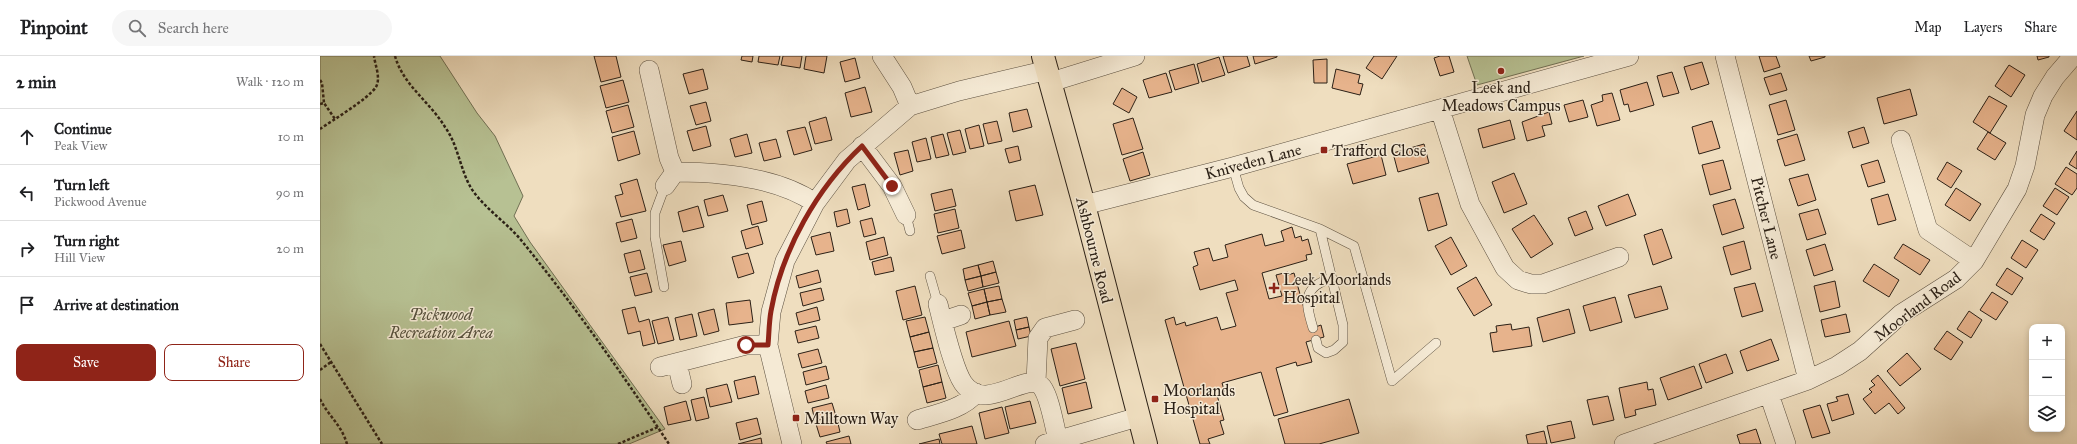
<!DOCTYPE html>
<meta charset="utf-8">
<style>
:root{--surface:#fff;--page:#f6f6f6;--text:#202124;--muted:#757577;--line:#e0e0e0;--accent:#8f2418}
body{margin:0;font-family:"IM FELL Great Primer",serif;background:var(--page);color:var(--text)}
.controls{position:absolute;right:12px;bottom:12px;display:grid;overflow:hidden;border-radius:8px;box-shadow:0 2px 6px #0003}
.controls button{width:36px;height:36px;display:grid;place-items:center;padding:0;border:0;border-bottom:1px solid var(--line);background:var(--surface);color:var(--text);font:20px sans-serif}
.stop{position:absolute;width:12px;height:12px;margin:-9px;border:3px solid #8f2418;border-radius:50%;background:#fff}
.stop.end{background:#8f2418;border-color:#fff;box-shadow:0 1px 4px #0008}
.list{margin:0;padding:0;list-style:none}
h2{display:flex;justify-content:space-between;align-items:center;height:52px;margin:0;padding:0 16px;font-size:17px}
h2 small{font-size:13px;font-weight:400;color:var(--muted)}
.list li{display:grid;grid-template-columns:26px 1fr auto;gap:12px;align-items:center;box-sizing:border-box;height:56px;padding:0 16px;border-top:1px solid var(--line)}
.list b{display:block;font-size:15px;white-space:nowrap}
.list p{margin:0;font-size:13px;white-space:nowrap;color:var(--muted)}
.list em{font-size:13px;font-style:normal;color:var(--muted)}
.actions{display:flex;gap:8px;padding:12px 16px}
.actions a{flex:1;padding:9px 0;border:1px solid var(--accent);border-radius:8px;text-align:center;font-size:14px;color:var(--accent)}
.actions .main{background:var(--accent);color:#fff}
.icon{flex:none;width:22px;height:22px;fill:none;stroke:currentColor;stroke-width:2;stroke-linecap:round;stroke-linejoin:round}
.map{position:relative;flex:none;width:1757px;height:388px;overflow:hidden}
header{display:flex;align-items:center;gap:24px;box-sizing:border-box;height:56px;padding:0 20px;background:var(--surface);border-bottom:1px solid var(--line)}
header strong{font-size:19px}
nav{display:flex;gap:22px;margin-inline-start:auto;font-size:14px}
.search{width:280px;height:36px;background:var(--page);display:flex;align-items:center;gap:10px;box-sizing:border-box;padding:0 14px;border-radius:22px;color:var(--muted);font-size:15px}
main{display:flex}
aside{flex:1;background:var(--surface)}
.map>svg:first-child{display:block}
</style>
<header>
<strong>Pinpoint</strong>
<div class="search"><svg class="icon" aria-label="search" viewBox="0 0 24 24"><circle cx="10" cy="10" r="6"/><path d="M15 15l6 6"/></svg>Search here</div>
<nav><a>Map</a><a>Layers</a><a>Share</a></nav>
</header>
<main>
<aside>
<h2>2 min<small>Walk · 120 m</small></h2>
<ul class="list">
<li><svg class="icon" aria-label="ahead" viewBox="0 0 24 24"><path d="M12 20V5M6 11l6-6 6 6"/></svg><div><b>Continue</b><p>Peak View</p></div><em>10 m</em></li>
<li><svg class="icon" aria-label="left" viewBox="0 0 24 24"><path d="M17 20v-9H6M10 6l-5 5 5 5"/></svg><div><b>Turn left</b><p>Pickwood Avenue</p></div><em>90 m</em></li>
<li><svg class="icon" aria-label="right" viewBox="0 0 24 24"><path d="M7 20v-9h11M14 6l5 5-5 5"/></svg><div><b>Turn right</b><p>Hill View</p></div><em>20 m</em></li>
<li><svg class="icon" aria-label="arrive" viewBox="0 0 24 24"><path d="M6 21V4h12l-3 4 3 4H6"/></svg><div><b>Arrive at destination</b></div></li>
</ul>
<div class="actions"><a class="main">Save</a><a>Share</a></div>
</aside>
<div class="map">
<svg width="1757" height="388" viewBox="0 0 1757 388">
<rect width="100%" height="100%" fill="#efdebf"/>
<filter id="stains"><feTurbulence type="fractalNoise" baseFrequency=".005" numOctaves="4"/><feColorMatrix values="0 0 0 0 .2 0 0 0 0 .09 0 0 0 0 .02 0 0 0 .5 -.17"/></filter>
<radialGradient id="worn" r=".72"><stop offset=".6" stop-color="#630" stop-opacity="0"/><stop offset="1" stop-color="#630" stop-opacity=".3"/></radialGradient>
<path fill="#b7c193" stroke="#717054" d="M0,0H120L157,57L175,80L203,140L194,160L210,186L345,373L309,388H0Z
M1147,0H1264L1157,29Z"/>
<path fill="#e7b38c" stroke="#2b2016" d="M274,0H296L301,21L281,26Z
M422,0H433L432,6L421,4Z
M439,0H460L458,9L438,6Z
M463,0H482L480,12L461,9Z
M486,0H507L504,17L484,13Z
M903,0H927L930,10L908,17Z
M933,0H957V1L935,8Z
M1054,0H1077L1062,23L1046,12Z
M1120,0H1129L1134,16L1120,20L1114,2Z
M1439,0H1456L1460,11L1444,16Z
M1489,0H1505V1L1491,5Z
M1717,0H1729V1L1718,4Z
M899,1L905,19L882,26L877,8Z
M535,2L540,22L525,26L520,6Z
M1007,3V27H994L993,4Z
M1382,6L1389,28L1371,34L1364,11Z
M874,8L879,27L855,34L849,15Z
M1689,9L1705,19L1691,41L1675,30Z
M383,13L388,33L369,38L363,18Z
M1016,13L1040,19L1038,27L1043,28L1040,39L1012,32Z
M1352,16L1359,37L1343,41L1337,20Z
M846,17L852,36L829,42L823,24Z
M1461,17L1467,34L1450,39L1444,22Z
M303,24L309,46L286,52L280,30Z
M1327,26L1334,49L1310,56L1308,48L1304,49L1300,34Z
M545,31L552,56L531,61L525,37Z
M802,32L817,41L809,57L793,48Z
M1590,33L1597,59L1564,68L1557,42Z
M1292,37L1300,64L1277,70L1271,49L1283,45L1282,39Z
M1669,40L1687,50L1670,77L1653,66Z
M1263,44L1268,61L1249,66L1244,49Z
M1466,44L1475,74L1458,79L1449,49Z
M386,46L391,65L376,69L370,50Z
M308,49L314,71L292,77L286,55Z
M707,53L712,71L693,76L689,57Z
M1757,55V84L1744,75Z
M1229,56L1232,68L1222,70L1225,80L1207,85L1202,66Z
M506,61L512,84L495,88L489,66Z
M813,62L823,93L802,99L793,68Z
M1190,64L1195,83L1163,92L1158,73Z
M677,65L682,85L668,88L663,68Z
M1392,65L1400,92L1379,98L1372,71Z
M659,69L664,90L650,93L645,73Z
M386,70L391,90L373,95L367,75Z
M485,71L492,94L474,99L467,75Z
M1544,71L1549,87L1533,92L1528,76Z
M640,74L646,96L633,99L627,77Z
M314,75L320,98L298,105L292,81Z
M1668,76L1686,87L1675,104L1657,93Z
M427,78L432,97L415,101L410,83Z
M623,78L629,99L616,102L611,81Z
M1477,78L1485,104L1465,110L1457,84Z
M606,82L611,103L597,106L592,86Z
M456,83L461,101L444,105L439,87Z
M1104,88L1109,107L1078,116L1073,97Z
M698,90L701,104L689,107L685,93Z
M588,94L593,115L580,119L574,97Z
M1757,95V113L1749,108Z
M823,96L830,119L810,125L803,103Z
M1061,99L1066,119L1033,128L1027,108Z
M1403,104L1411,133L1390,139L1382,109Z
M1558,104L1565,126L1548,131L1541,109Z
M1627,106L1642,115L1631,132L1617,123Z
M1746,111L1757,118V132L1752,139L1735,128Z
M1194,117L1207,148L1184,157L1172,126Z
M1488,118L1496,144L1478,150L1469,123Z
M317,123L326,155L301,161L295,140L303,138L300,128Z
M545,128L550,150L538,154L532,131Z
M715,129L723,159L696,165L689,135Z
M1636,132L1661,148L1650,165L1625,149Z
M1735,132L1749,141L1737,159L1723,150Z
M632,133L636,150L615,155L611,138Z
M1118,137L1127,169L1108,175L1099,142Z
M1308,138L1316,159L1286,170L1278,150Z
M1568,138L1576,164L1558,169L1551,143Z
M403,139L408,155L388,160L384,144Z
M1415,143L1424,172L1402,179L1393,149Z
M442,145L447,165L432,169L427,149Z
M378,150L384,171L363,176L358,156Z
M527,153L530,167L517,171L514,156Z
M635,153L639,172L618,177L614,158Z
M1498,153L1506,178L1487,184L1479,158Z
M1266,155L1273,173L1255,180L1248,162Z
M1721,158L1735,167L1724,184L1710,175Z
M1214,159L1233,188L1211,202L1192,173Z
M552,162L556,178L544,181L540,165Z
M312,163L317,182L301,186L296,167Z
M438,170L443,188L426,193L421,175Z
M972,171L975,182L981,180L982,185L988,183L992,198L986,199L987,204L942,217L949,243L962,240L956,219L968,216V219L974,217L990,273L1001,269L1004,281L986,286L992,306L977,310L976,306L956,312L968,356L954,360L941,316L902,327L905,337L897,339L904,364L900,365L904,378L888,383L890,388H880L845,264L854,261L856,269L865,266L866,270L897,261L901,274L916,270L906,237L918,234L915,224L880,234L873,211L878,209L874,196L889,192L893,205L908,201L905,189L942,178L945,190L964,185L961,175Z
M1342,173L1352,202L1333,209L1324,179Z
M641,174L645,192L622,198L617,180Z
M510,176L514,195L496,199L491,181Z
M564,181L568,199L550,204L546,186Z
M1131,181L1147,210L1131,219L1115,190Z
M1702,184L1718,194L1706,212L1691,202Z
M361,185L366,205L349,210L343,189Z
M1424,185L1431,213L1411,219L1403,191Z
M1505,188L1513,214L1494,220L1486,194Z
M1583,188L1610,204L1600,219L1574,202Z
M320,194L325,213L309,217L304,198Z
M428,197L434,217L418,222L412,201Z
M571,201L574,215L555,219L552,206Z
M673,205L676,216L661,220L658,209Z
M1554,208L1579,224L1569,241L1543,225Z
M658,209L661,220L645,224L643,213Z
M1687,212L1703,222L1692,239L1676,229Z
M498,214L501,226L479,232L476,220Z
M676,216L679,227L663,231L661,220Z
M327,217L332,236L315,240L310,221Z
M661,220L663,231L648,235L645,224Z
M1156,221L1172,249L1154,260L1137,232Z
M1515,225L1520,251L1500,256L1494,230Z
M1435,227L1443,255L1422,261L1414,232Z
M595,230L602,259L583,264L576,235Z
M679,230L682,243L667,246L664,233Z
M1341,230L1348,253L1315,262L1308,239Z
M501,232L504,244L483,250L480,237Z
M664,233L667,246L652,250L648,237Z
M1672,236L1688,246L1676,264L1660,254Z
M1295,241L1302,266L1270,275L1263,250Z
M682,243L686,256L670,259L667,246Z
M430,244L433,266L409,269L406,247Z
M667,246L670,259L655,263L652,250Z
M315,251L319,266L329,263L335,287L323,290L320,275L308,278L302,254Z
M497,251L500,264L479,269L476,257Z
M394,253L399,275L384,279L378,257Z
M1249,253L1255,277L1223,286L1217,262Z
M1649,255L1662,264L1651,282L1637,273Z
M372,258L377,280L360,284L355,262Z
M1526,258L1530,276L1505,281L1501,264Z
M348,261L354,284L338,288L332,265Z
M605,261L609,276L590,281L586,265Z
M707,261L709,271L696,274L694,264Z
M689,265L696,290L652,301L646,276Z
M1191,268L1192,274L1209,271L1212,290L1173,296L1170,277L1177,276L1176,270Z
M496,270L499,282L478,287L475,275Z
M709,271L711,280L698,283L696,274Z
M1627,275L1643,286L1631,304L1614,293Z
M609,276L613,292L594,296L590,281Z
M1451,283L1459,304L1427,315L1420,295Z
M756,287L765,323L740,330L731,293Z
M613,292L617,307L598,312L594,296Z
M498,293L502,307L482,312L478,298Z
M1587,297L1601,313L1580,330L1567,315Z
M1406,298L1413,317L1386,327L1379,308Z
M618,309L622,326L603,331L599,314Z
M506,310L509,323L486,329L483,316Z
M1374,310L1382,332L1348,344L1340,322Z
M1558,319L1585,352L1578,358L1569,347L1555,358L1543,343L1552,336L1549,333L1555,329L1551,325Z
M435,320L439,338L418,343L414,325Z
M622,326L626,342L607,347L603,331Z
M766,326L772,352L748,358L742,332Z
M1327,326L1328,334L1333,333L1336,349L1315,354L1316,359L1305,362L1299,332Z
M407,328L412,346L390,351L386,333Z
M506,329L509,342L488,347L485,335Z
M1528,338L1534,358L1512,365L1507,348L1518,345L1516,341Z
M1288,340L1294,364L1273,369L1267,344Z
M384,341L389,362L376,365L371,344Z
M1029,343L1039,377L999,388H965L958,363Z
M366,345L371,364L348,369L344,351Z
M710,345L716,367L690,373L685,351Z
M512,347L516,360L495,365L492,352Z
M1500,349L1510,377L1492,382L1483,354Z
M682,351L689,377L665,383L659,357Z
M437,362L441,378L420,384L416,367Z
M517,363L520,376L500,381L496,368Z
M1251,365L1255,382L1231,387L1227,370Z
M652,370L657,388H622L619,378Z
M1436,373L1441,388H1420L1417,379Z
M1224,375L1227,388H1208L1206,379Z
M529,380L531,388H507L506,386Z
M441,382L442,388H418Z
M619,383L620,388H599Z"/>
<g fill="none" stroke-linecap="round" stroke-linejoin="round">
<defs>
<path id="lane" d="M913,111L919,132L924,141L933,149L1000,173L1034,190L1072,325L1116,287
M586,159L590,175
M610,220L618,248
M344,231L335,181V157L345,130
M993,272C985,246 982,231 1012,222
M996,284L998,292L1006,297L1014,294L1023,286V269L1000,173"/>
<path id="street" d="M562,0L582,31L590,50
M1405,0L1488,324
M329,14L349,102L355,116L345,130
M731,26L815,0
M1120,53L1150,148L1185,212L1198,224L1211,228H1223L1299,201
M1581,84L1608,174L1654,205
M542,90L572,130L586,159
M355,116C401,116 457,121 495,147
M764,149L913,111L1309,0
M618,248C623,268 633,312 643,327C666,360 708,312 722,331C730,342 734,369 738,384
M623,265L641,259
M357,307L362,328
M340,311L426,289H448
M716,326L718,282L725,272L755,264
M1449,338L1466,388
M597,364C617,358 643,353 656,337
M472,388L448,289L451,256L465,205L495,147L527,104L590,50L639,35L728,14
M725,388L818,361
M1304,388L1488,324L1517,310L1540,295L1581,258L1636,223L1654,205L1697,133L1705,110L1715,59L1723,40L1735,21L1753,0"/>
<path id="highway" d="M723,0L764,149L826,388"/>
</defs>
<use href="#lane" stroke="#5c5040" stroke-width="10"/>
<use href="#street" stroke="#5c5040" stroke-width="20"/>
<use href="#highway" stroke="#2b2016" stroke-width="24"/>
<path stroke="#2b2016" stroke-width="2.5" stroke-dasharray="3 2" stroke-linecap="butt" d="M75,0C83,29 110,46 125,71C138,89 140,113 151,132C164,152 186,166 201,184C254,249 303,319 349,388
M0,24L2,27L4,47
M0,48L4,47L15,63
M0,73C13,64 48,43 56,31C61,22 55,9 54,0
M0,288L62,388
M0,314L11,306
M0,343C9,361 21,368 27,388
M298,388L338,371"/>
<use href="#lane" stroke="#f5ead5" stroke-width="9"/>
<use href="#street" stroke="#f5ead5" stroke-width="19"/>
<use href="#highway" stroke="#efdebf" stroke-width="22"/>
</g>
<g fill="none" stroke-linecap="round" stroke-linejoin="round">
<path stroke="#8f2418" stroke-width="5" d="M426,289H448C449,278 449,266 451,255C462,194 497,132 542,90L572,130"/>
</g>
<g fill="#8f2418" stroke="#f5ead5" stroke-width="1.5">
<circle cx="1181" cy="15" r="4"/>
<rect x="1000" y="90" width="8" height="8" rx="2"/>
<path d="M952 226h4v4h4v4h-4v4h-4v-4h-4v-4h4z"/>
<rect x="831" y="339" width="8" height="8" rx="2"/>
<rect x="472" y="358" width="8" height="8" rx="2"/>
</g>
<g text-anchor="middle" stroke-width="3" stroke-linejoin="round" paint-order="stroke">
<g font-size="16" fill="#2b2016" stroke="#f5ead5" text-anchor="start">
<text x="1181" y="37" text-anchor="middle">Leek and<tspan x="1181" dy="18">Meadows Campus</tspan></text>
<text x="1012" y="100">Trafford Close</text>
<text x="963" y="229">Leek Moorlands<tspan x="963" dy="18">Hospital</tspan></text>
<text x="843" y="340">Moorlands<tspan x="843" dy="18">Hospital</tspan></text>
<text x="484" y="368">Milltown Way</text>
</g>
<g font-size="16" fill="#2b2016" stroke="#f5ead5">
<text transform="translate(933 105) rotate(-15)" y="6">Kniveden Lane</text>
<text transform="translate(1447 162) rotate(76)" y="6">Pitcher Lane</text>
<text transform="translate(775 194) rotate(76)" y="6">Ashbourne Road</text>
<text transform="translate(1597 250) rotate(-37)" y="6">Moorland Road</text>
</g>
<g font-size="16" font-style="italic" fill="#55503c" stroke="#f5ead5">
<text x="121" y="264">Pickwood<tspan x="121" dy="18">Recreation Area</tspan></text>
</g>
</g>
<rect width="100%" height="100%" filter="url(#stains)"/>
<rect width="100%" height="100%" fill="url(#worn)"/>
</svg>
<div class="controls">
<button>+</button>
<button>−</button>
<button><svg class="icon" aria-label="layers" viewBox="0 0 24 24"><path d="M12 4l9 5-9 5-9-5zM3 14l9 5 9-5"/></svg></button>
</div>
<div class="stop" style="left:426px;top:289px"></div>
<div class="stop end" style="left:572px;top:130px"></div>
</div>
</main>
